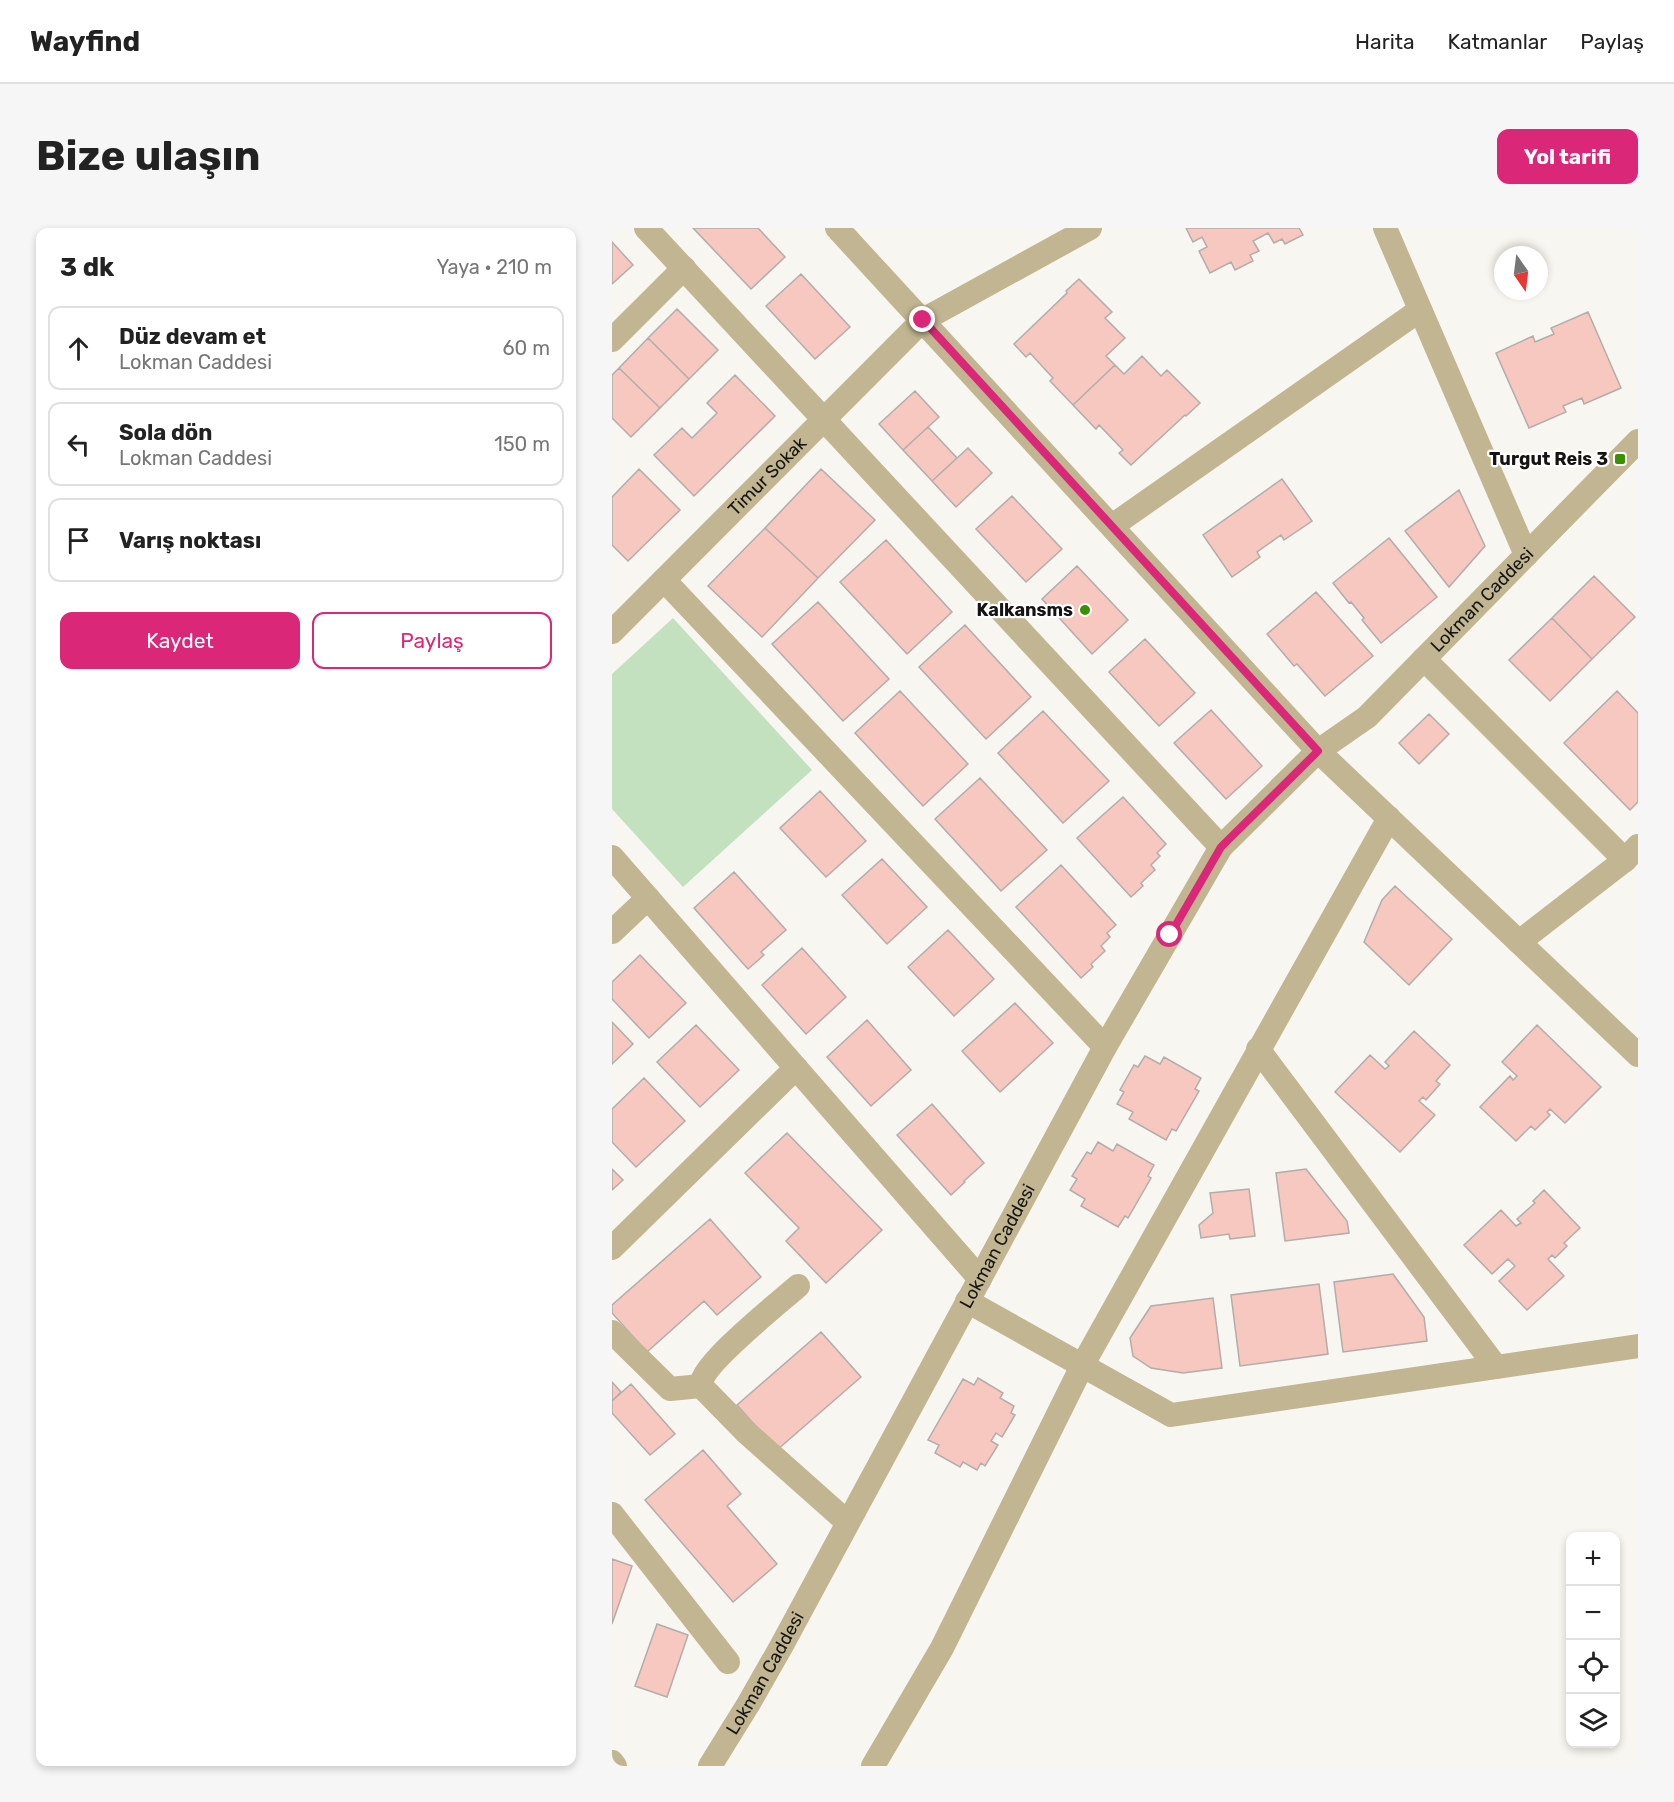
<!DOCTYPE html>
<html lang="tr">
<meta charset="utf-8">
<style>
:root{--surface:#fff;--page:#f6f6f6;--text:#222;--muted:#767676;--line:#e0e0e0;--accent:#db2777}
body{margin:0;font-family:Rubik,sans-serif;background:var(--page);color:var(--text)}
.controls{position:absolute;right:18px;bottom:18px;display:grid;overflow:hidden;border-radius:12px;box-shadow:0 3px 9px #0003}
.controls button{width:54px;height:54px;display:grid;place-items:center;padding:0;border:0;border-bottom:2px solid var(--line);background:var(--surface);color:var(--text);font:30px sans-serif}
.compass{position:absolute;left:882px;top:18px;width:54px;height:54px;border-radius:50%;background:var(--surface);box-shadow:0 3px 9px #0003;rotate:166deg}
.stop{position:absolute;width:18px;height:18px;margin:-14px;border:4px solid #db2777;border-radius:50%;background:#fff}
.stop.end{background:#db2777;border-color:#fff;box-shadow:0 2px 6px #0008}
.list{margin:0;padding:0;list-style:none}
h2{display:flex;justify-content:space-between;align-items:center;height:78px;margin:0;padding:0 24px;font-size:26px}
h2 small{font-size:20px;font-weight:400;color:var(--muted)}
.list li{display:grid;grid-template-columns:39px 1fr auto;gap:18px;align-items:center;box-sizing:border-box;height:84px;margin:0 12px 12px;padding:0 12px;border:2px solid var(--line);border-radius:12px}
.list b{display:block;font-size:22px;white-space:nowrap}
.list p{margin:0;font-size:20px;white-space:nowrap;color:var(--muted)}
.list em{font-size:20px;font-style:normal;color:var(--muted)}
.actions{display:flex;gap:12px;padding:18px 24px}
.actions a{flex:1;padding:14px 0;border:2px solid var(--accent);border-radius:12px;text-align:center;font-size:21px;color:var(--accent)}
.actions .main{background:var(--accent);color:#fff}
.icon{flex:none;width:33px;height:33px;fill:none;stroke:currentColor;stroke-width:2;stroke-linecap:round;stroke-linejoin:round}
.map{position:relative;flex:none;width:1026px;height:1538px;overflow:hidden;border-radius:12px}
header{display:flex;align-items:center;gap:36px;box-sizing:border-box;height:84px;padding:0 30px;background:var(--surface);border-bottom:2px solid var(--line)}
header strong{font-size:28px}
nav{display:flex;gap:33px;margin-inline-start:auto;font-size:21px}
.intro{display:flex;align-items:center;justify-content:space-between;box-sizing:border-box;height:144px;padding:0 36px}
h1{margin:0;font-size:42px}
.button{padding:15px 27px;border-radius:12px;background:var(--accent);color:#fff;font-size:21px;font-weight:700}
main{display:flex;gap:36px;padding:0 36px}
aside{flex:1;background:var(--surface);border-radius:12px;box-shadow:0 3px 9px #0003}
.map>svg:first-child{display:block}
</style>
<header>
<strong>Wayfind</strong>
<nav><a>Harita</a><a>Katmanlar</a><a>Paylaş</a></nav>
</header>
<div class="intro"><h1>Bize ulaşın</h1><a class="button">Yol tarifi</a></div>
<main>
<aside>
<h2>3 dk<small>Yaya · 210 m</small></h2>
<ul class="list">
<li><svg class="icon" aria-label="ahead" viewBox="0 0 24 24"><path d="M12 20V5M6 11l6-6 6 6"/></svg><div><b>Düz devam et</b><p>Lokman Caddesi</p></div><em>60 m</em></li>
<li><svg class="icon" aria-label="left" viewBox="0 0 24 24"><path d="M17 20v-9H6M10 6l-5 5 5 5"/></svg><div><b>Sola dön</b><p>Lokman Caddesi</p></div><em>150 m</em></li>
<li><svg class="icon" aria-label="arrive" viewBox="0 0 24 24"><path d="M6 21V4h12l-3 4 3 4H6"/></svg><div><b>Varış noktası</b></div></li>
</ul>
<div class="actions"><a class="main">Kaydet</a><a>Paylaş</a></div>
</aside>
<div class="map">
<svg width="1026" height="1538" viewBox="0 0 1026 1538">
<rect width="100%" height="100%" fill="#f8f6f0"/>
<path fill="#c3e0bf" d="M61,390L200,542L71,659L0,581V446Z"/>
<path fill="#f7c8bf" stroke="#b3acaa" stroke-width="1.5" d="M81,0H146L173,29L139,61Z
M574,0H687L691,7L673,16L670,11L662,15L656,5L641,13L647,23L638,27L641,33L623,42L619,34L598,45L587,23L595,19L590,9L581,14Z
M0,14L21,37L0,56Z
M189,46L238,99L203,131L154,78Z
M467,51L500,84L493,90L513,110L494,128L503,137L461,177L438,153L441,150L418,125L414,129L402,116L455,65L454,63Z
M65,81L106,122L77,151L36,110Z
M976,84L1009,160L972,176L970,170L951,178L954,184L917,200L884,125L921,108L923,114L942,106L939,100Z
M36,110L77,151L48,180L7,140Z
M530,128L549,148L555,142L588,175L574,188L573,187L519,237L507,225L511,222L487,197L484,201L461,177L503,137L512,146Z
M7,140L48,180L19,209L0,190V147Z
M123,147L163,188L82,268L42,227L70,200L80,210L105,185L95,175Z
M303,163L327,189L291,222L267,196Z
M316,199L345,230L320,253L291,222Z
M356,220L380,245L344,279L320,253Z
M27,241L68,282L16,333L0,317V269Z
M209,241L263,292L206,350L153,300Z
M670,251L700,293L672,312L669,307L645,324L648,329L620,349L591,307Z
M847,262L873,318L837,359L793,303Z
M400,268L450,321L414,354L364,301Z
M153,300L206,350L150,409L96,358Z
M777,310L825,369L769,415L750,392L752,390L739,374L737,375L721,355Z
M274,312L340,384L295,426L228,354Z
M465,338L516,392L480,426L430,371Z
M982,348L1023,389L980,431L940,390Z
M704,364L761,428L713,468L685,436L682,438L655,406Z
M206,374L277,451L231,493L160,416Z
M940,390L980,431L938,473L897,432Z
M353,397L419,469L374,511L307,439Z
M533,411L583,465L547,498L497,444Z
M288,463L356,536L311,578L243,505Z
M1005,463L1026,485V574L1018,582L952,515Z
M599,482L650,538L614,571L562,515Z
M431,483L497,553L451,595L386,525Z
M817,486L837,506L807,536L787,515Z
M368,550L435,622L389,663L323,591Z
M208,563L254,613L214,649L168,600Z
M511,569L554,616L545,625L548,628L539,637L543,642L529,655L531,658L519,669L465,610Z
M270,631L315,679L275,716L230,667Z
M449,637L504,697L495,705L498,709L489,718L493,723L479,736L481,739L469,750L404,679Z
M122,644L174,702L149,724L152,727L136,741L82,680Z
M783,658L840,711L797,757L752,714L770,672Z
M336,702L382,751L342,788L296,739Z
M190,720L234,769L194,806L150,757Z
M28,727L74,775L37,810L0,771V754Z
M403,775L441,815L388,864L350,823Z
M255,792L299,842L259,878L215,829Z
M0,794L21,816L0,836Z
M84,797L127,842L88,879L45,834Z
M925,797L989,859L953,895L938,881L935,884L938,887L923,902L919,898L904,913L868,879L898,848L901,852L905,848L890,834Z
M802,803L838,837L824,853L828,856L814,872L811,869L807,873L823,887L788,924L723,864L758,827L773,841L777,838L773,834Z
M533,828L548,836L552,829L589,850L583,861L587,863L564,903L560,901L554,912L517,891L521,884L505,876L512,864L508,862L522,837L526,839Z
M32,850L73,893L24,939L0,914V881Z
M320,876L372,935L352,953L353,954L339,967L285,907Z
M175,905L270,1002L214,1055L174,1013L187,1000L133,945Z
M486,914L501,923L505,916L542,937L536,948L539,950L516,990L513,988L506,999L469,978L473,971L458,962L465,951L460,948L475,924L479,926Z
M0,941L11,952L0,962Z
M694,941L735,993L737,1005L673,1013L664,945Z
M637,961L643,1008L618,1011L617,1006L589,1010L587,997L601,985L598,965Z
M932,962L968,1000L952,1015L955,1018L943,1030L940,1027L936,1031L952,1048L915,1082L887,1053L903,1038L896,1031L880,1046L852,1017L889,982L904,998L909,995L905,991L923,975L921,973Z
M98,991L149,1049L105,1087L92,1073L35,1124L0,1085V1077Z
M781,1046L812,1089L815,1113L731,1124L722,1054Z
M707,1056L716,1126L628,1138L619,1067Z
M601,1070L610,1140L571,1145L539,1140L521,1128L518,1110L539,1078Z
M209,1104L249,1149L165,1222L125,1177Z
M366,1150L391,1165L388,1170L402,1178L399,1185L403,1187L390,1209L384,1205L379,1213L386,1217L373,1238L369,1235L365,1242L351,1234L348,1239L323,1225L327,1217L316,1212L351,1151L362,1157Z
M0,1154L9,1164L0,1173Z
M19,1156L63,1206L38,1227L0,1185V1173Z
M91,1222L129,1266L115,1278L165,1336L121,1374L33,1272Z
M0,1331L20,1338L0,1396Z
M45,1396L76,1407L55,1469L23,1458Z"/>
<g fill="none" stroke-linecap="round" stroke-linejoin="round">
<g stroke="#c1b691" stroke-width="24">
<path d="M34,0L609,619"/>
<path d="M225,0L706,523L1026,827"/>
<path d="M773,0L914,327"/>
<path d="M0,112L72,40"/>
<path d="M500,298L808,82"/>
<path d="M52,352L493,819"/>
<path id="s1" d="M0,404L311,92L478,0"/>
<path d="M812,431L1013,632"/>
<path d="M0,629L368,1051"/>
<path d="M0,704L36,670"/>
<path d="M907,714L1013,632L1026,618"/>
<path d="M646,821L884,1139"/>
<path d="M0,1020L184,840"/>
<path d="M186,1058C168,1074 88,1137 89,1158L135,1205L235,1294"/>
<path d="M355,1073L559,1187L1026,1118"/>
<path d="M0,1104L58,1161L89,1158"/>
<path d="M0,1286L116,1434"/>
<path d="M0,1534L3,1538"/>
<path id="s2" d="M98,1538L137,1475L170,1417L493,819L609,619L706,523L755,489L1026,213"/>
<path d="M261,1538L330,1420L470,1138L777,590"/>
</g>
</g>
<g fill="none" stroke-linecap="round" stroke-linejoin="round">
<path stroke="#db2777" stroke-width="8" d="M311,92L706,523L609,619L558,707"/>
</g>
<g fill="#399100" stroke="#fff" stroke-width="2">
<rect x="1002" y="225" width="12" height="12" rx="3"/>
<circle cx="473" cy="382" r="6"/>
</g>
<g text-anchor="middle" stroke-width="4.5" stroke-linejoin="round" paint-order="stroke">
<g font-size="18" font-weight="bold" fill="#151412" stroke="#fff" text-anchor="end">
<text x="996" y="237">Turgut Reis 3</text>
<text x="461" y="388">Kalkansms</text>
</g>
<g font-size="18" fill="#151412" stroke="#fff">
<text dy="6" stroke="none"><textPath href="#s1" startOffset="220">Timur Sokak</textPath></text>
<text dy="6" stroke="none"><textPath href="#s2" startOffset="1412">Lokman Caddesi</textPath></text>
<text dy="6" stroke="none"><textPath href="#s2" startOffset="594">Lokman Caddesi</textPath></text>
<text dy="6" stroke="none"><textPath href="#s2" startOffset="108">Lokman Caddesi</textPath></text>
</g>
</g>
</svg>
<div class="controls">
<button>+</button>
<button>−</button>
<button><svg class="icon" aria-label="locate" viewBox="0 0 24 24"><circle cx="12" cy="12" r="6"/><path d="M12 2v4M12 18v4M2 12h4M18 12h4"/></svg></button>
<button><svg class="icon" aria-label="layers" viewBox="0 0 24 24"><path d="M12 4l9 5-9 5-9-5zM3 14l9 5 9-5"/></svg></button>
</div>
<svg class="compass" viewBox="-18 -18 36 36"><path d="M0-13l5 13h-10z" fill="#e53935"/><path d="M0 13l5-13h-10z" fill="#767676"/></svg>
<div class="stop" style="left:558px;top:707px"></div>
<div class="stop end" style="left:311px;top:92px"></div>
</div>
</main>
